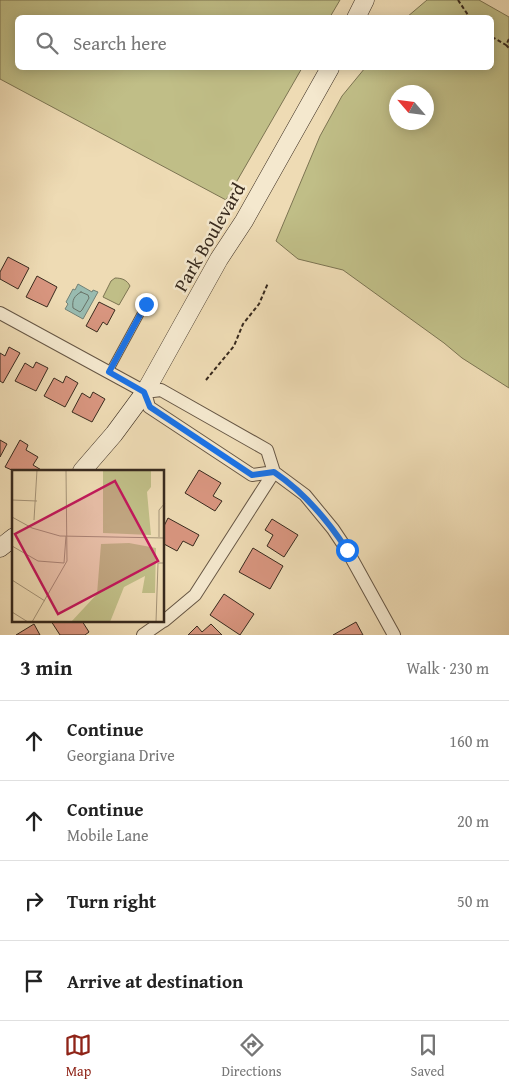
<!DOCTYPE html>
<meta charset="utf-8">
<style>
:root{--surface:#fff;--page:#f2f2f2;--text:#222;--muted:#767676;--line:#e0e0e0;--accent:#8f2418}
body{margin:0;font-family:"Gentium Book Plus",serif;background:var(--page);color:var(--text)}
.compass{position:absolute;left:389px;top:85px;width:45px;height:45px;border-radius:50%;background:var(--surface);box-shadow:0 2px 12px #0003;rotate:298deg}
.stop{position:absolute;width:15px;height:15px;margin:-11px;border:4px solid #1a73e8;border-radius:50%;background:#fff}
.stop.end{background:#1a73e8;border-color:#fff;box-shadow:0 1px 5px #0008}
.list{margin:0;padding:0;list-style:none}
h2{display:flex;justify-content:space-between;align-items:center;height:65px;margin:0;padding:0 20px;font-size:21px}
h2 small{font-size:16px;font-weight:400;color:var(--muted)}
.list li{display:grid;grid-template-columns:32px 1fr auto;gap:15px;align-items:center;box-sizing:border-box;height:80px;padding:0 20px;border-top:1px solid var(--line)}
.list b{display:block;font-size:19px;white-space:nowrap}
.list p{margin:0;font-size:16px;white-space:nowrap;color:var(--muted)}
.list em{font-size:16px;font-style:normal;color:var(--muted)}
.icon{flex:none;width:28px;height:28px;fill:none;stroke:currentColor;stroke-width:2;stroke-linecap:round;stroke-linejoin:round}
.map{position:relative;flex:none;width:509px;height:635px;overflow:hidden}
.search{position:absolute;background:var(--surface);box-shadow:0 2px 12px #0003;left:15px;right:15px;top:15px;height:55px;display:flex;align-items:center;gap:12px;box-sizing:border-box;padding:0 18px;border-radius:8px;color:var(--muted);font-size:19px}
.sheet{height:385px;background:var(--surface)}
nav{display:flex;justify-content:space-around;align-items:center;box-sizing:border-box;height:70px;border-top:1px solid var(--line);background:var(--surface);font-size:14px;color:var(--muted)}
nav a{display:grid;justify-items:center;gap:2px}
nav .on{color:var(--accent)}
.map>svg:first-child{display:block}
</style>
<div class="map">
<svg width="509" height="635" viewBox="0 0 509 635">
<rect width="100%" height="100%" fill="#eedbb4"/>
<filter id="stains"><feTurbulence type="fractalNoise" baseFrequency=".004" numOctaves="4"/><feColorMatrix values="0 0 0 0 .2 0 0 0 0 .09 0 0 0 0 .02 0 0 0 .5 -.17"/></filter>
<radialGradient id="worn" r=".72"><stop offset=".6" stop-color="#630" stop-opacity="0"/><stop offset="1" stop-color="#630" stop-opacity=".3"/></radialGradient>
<path fill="#c0be87" stroke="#7c7452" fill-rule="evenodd" d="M0,0H340L330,17L18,18V68H302L226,200L0,79Z
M427,0H479L509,17V388L462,358L444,343L343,270L298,259L276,241L320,136L342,96L365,68H492V18L407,17ZM396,92H426V122H396Z
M115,278C122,278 127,280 130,286L119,305L103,297L111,281Z"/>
<path fill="#99bbb0" stroke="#728176" d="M78,284L92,292L93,290L98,292L83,319L65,309L68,304L66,302L73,289L75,290Z"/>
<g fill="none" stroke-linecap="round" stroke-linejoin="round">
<path stroke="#687267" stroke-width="1" d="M81,292L88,295L89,298L82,310L80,312L73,308C72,300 74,296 81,292Z"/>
</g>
<path fill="#d99680" stroke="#382a1e" d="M8,257L29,268L18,289L0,279V272Z
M37,276L57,287L47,307L26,297Z
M99,302L115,310L107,325L103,322L97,332L86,326Z
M9,347L20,353L3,383L0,381V353L5,356Z
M36,362L48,368L36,391L15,381L25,363L33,368Z
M66,376L78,383L65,407L44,396L54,378L63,383Z
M93,392L105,399L92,422L72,412L82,393L90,398Z
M0,440L7,444L0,457Z
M20,440L28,445L26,450L38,457L33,465L43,471H14L5,467Z
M199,470L221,483L213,496L222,501L215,511L185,493Z
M168,518L199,535L193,546L183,541L177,551L164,544V526Z
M272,519L298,535L284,557L267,546L273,535L265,530Z
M253,548L283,566L270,589L239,572Z
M224,594L254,614L240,635L210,615Z
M51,621H82L89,632L85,635H60Z
M356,622L363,635H333Z
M34,624L40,635H16Z
M211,624L222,635H188L197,626L202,632Z"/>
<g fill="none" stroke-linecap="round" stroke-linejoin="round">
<defs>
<path id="service" d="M109,372L146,304"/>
<path id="minor" d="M0,313L145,392
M145,392L161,390L267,450L274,472L305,495L333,529L347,550L394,635
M145,392L149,407L252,475L274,472
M164,621L195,595L274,472
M143,635L163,621"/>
<path id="secondary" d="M356,18L365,0
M82,471L114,434L145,392L219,259L244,221L330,68
M0,548L14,537"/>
</defs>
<use href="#service" stroke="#665644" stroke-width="8"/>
<use href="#minor" stroke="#665644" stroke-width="14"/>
<use href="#secondary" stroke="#382a1e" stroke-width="19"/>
<path stroke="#382a1e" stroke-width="2" stroke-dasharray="4 2.5" stroke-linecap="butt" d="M458,0L470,18
M492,37L506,45
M509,39L506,45L509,48
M206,380L234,346L243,324L259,304L268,283"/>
<use href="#service" stroke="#f4e8ce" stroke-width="6"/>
<use href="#minor" stroke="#f4e8ce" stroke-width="12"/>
<use href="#secondary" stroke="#f4e8ce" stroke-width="18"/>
</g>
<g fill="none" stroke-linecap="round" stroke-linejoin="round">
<path stroke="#1a73e8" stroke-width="6" d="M146,304L109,372L144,392L150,407L252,475L274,472C305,493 327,519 347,550"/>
</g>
<g text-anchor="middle" stroke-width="5" stroke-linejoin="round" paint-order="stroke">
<g font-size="19" fill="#382a1e" stroke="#f4e8ce">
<text transform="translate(209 237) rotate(-60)" y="7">Park Boulevard</text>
</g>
</g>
<g transform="translate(12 470)">
<rect width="152" height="152" fill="#eedbb4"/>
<path d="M91,0H139V17L135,22L139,65L91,63ZM117,73L144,78L143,123H130L133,106L112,117L98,152H59L85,124L89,74Z" fill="#c0be87"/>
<path fill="none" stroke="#a59478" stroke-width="1" d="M0,30L25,31M0,47L20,58L48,66L153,68M22,50L25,0M147,67V40L153,33M0,76L26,91L52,93M52,93L54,66M0,110L33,131M0,142L16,152M20,152L55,91L54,0M144,152L146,93H153"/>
<path fill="#c2185b" fill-opacity="0.15" stroke="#c2185b" stroke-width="2.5" d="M103,11L146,91L46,144L3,64Z"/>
<rect width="152" height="152" fill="none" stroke="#382a1e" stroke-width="2.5"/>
</g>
<rect width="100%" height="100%" filter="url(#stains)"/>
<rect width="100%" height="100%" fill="url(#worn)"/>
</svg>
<svg class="compass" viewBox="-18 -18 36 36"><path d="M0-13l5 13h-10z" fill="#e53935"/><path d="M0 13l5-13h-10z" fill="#767676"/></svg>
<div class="stop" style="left:347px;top:550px"></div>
<div class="stop end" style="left:146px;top:304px"></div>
<div class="search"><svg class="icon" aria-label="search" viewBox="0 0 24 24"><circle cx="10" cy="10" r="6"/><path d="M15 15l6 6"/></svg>Search here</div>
</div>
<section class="sheet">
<h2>3 min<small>Walk · 230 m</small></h2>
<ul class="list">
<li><svg class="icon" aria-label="ahead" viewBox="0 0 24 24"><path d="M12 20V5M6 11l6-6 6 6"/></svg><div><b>Continue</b><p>Georgiana Drive</p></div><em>160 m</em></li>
<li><svg class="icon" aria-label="ahead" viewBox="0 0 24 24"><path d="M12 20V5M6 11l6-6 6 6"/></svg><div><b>Continue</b><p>Mobile Lane</p></div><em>20 m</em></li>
<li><svg class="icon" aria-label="right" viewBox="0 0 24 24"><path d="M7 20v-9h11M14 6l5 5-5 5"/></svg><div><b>Turn right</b></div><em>50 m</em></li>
<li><svg class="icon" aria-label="arrive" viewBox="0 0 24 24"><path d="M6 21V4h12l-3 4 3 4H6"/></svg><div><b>Arrive at destination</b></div></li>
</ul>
</section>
<nav>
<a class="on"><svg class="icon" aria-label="map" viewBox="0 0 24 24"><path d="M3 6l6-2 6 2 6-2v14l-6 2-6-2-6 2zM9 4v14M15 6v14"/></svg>Map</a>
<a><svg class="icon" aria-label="directions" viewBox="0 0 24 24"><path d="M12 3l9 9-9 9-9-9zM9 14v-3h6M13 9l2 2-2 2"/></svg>Directions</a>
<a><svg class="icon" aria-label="saved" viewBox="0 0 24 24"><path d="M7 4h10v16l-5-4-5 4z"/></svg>Saved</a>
</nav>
